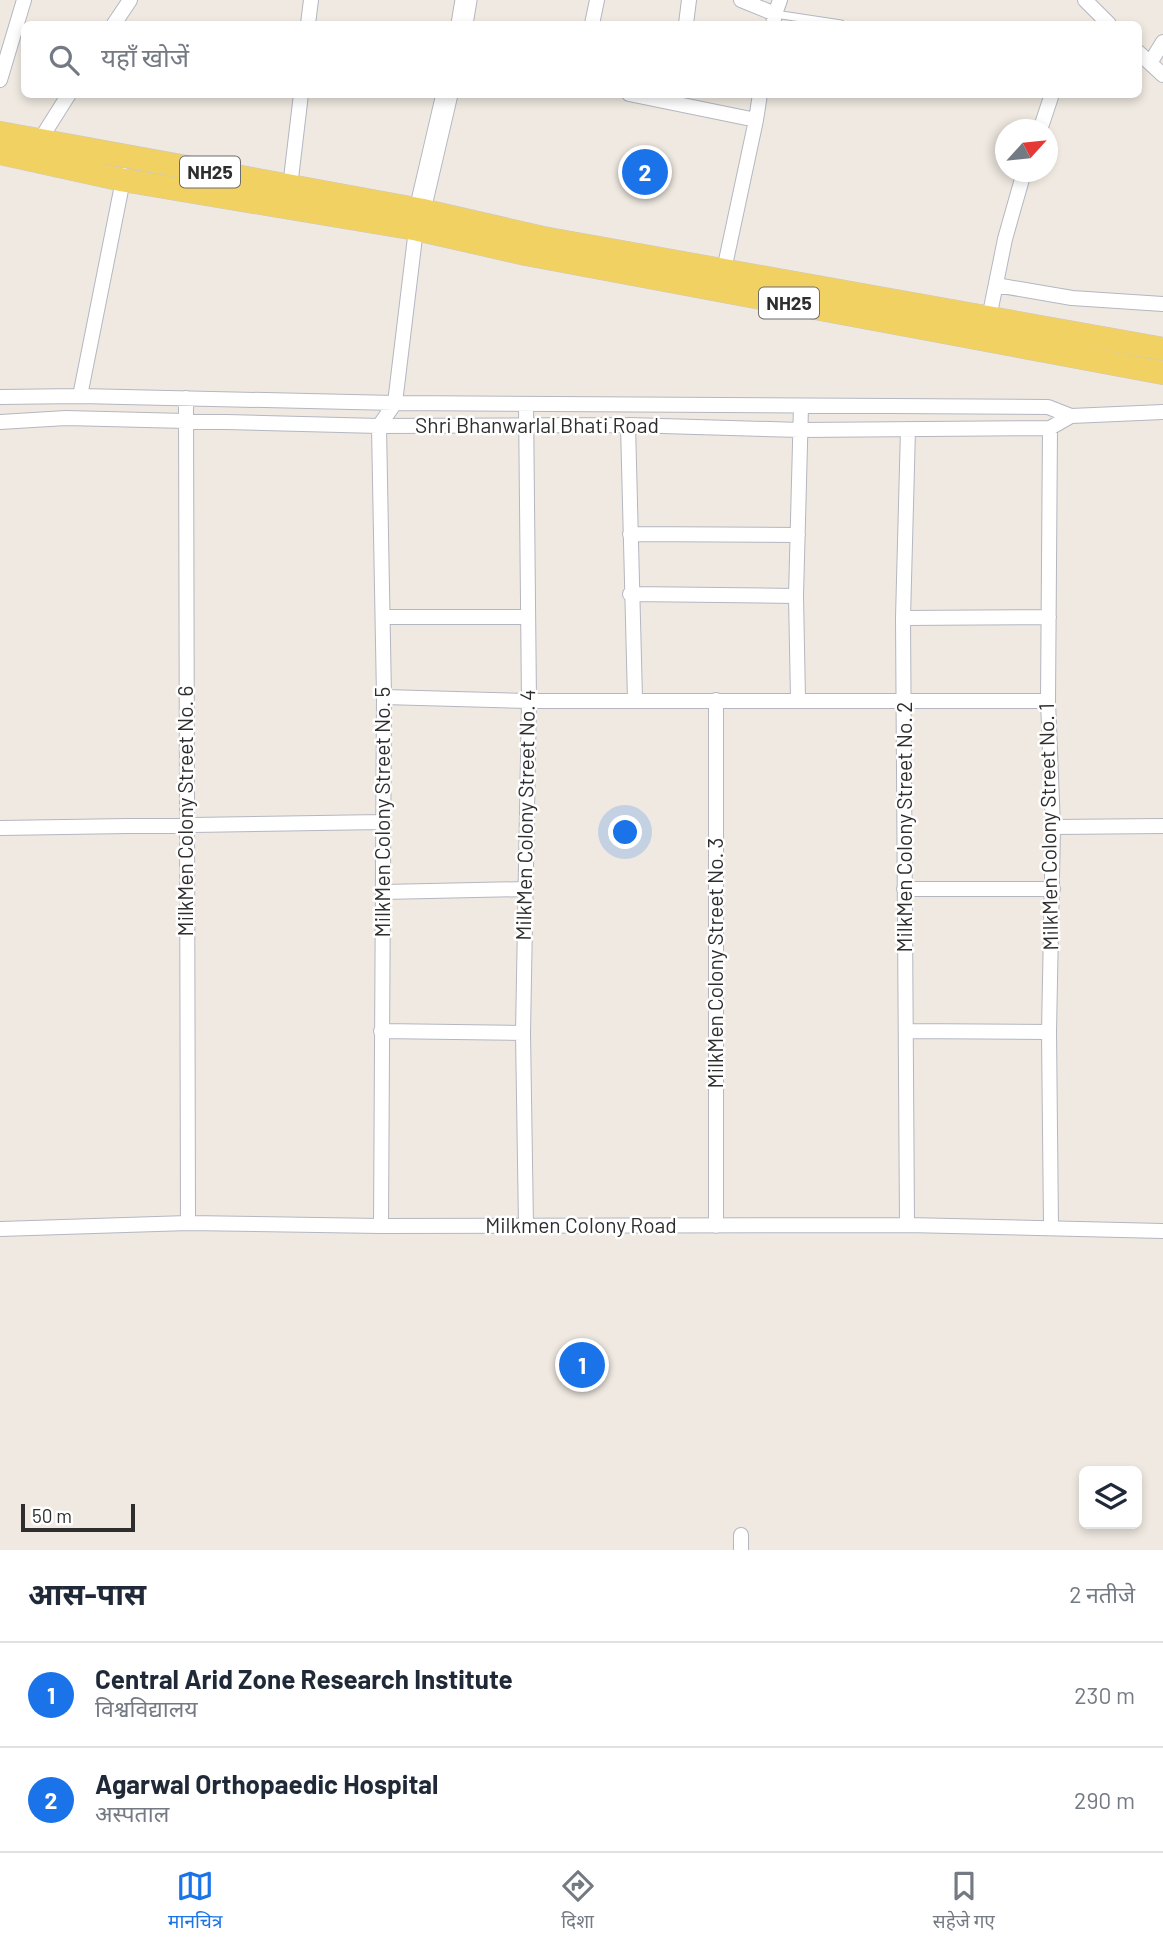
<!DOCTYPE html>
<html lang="hi">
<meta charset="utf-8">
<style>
:root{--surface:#fff;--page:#f2f2f3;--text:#1f2937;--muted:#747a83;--line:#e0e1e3;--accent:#1a73e8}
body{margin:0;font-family:Barlow,"Noto Sans Devanagari",sans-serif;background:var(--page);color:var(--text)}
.controls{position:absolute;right:21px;bottom:21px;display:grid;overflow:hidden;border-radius:10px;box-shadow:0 4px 10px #0003}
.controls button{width:63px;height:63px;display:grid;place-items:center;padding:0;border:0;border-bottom:2px solid var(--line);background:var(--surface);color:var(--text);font:35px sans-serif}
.compass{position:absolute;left:995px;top:119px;width:63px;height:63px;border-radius:50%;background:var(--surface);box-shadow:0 4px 10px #0003;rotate:63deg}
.scale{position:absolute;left:21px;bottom:18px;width:114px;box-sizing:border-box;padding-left:7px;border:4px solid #2e2e2e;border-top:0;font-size:19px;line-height:24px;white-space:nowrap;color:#2e2e2e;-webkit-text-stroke:5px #fff;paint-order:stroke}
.you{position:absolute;left:626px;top:833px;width:24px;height:24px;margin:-18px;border:5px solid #fff;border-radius:50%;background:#1a73e8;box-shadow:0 0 0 10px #1a73e833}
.badge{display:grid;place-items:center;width:46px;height:46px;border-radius:50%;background:var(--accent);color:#fff;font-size:23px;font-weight:700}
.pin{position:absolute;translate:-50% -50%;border:4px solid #fff;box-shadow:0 2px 7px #0006}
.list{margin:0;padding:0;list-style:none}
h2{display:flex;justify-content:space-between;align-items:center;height:91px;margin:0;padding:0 28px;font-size:30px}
h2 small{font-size:23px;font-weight:400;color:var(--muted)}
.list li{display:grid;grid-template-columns:46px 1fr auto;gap:21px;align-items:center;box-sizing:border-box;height:105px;padding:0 28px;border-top:2px solid var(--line)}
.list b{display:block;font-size:26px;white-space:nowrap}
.list p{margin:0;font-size:23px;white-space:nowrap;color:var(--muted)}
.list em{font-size:23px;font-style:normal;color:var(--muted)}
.icon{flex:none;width:38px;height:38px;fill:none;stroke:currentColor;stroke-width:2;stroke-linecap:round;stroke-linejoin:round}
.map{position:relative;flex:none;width:1163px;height:1550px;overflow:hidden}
.search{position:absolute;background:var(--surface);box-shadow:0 4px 10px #0003;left:21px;right:21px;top:21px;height:77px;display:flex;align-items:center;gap:18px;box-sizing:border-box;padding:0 24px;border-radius:10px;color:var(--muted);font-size:26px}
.sheet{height:301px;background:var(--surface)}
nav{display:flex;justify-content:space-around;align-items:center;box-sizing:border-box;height:98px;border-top:2px solid var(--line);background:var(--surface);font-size:19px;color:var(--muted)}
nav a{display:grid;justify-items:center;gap:4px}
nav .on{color:var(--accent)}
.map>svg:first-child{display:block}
</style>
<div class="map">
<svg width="1163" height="1550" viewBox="0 0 1163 1550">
<rect width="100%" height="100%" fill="#efe9e1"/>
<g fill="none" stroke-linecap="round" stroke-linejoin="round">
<defs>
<path id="lane" d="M775,14L841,24"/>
<path id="street" d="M741,0L775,14L773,24
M1085,0L1109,24
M775,14L780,0
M114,24L130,0
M308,24L311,0
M592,24L597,0
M686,24L689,0
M1138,52L1163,75
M1150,63L1163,42
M0,80L24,0
M629,94L756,120L724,270
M756,120L760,94
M1040,130L1052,94
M40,140L69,94
M290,187L301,94
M996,285L1072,298L1163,304
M989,318L1005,239L1024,172
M80,396L124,175
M0,397L80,396L395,403L1048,407L1071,416L1163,412
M186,398L188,1223
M0,422L66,418L379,426L628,425L801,430L1050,428L1071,416
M628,425L635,699
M1050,428L1048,701L1053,827L1049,1032L1051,1226
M630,534L798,535
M630,594L796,596
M384,617H527
M903,618L1049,617
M384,697L529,701H1048
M798,699L796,596L801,406
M1053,827L1163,826
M0,828L382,822
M904,889H1053
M383,892L526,889
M381,1031L523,1033
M907,1031L1049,1032
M907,1225L903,618L908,429
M381,1226L384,697L379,426L395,403L416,229
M526,1226L523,1033L529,701L526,404
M716,1226V700
M0,1229L188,1223L381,1226L907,1225L1163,1231
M741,1550V1535"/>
<path id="secondary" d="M462,24L466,0
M416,227L447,94"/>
<path id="primary" d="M0,133L421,210L543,238L1163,349
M0,153L123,180L416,229L526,254L1163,373"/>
</defs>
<use href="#lane" stroke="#b4b7c1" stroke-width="9"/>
<use href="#street" stroke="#b4b7c1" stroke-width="16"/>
<use href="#secondary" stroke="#b4b7c1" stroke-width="23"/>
<use href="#primary" stroke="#c9c9c9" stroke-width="24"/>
<use href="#lane" stroke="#fff" stroke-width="7"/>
<use href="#street" stroke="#fff" stroke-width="14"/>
<use href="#secondary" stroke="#fff" stroke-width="21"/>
<use href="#primary" stroke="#f2d163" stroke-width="23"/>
</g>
<g text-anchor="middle" stroke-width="5" stroke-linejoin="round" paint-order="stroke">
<g fill="#fff" stroke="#6d6d6d" stroke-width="2">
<rect x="180" y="156.5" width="60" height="31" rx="5"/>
<rect x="759" y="287.5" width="60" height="31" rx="5"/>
</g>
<g font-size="19" font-weight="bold" fill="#2e2e2e">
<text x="210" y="179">NH25</text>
<text x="789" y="310">NH25</text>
</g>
<g font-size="21" fill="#2e2e2e" stroke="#fff">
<text x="537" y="433">Shri Bhanwarlal Bhati Road</text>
<text transform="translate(186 811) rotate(-90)" y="7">MilkMen Colony Street No. 6</text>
<text transform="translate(383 812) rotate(-90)" y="7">MilkMen Colony Street No. 5</text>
<text transform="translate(526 815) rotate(-89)" y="7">MilkMen Colony Street No. 4</text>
<text transform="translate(905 827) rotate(-90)" y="7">MilkMen Colony Street No. 2</text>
<text transform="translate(1049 827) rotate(-91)" y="7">MilkMen Colony Street No. 1</text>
<text transform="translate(716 963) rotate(-90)" y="7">MilkMen Colony Street No. 3</text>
<text x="581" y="1233">Milkmen Colony Road</text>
</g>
</g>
</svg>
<div class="controls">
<button><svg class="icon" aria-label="layers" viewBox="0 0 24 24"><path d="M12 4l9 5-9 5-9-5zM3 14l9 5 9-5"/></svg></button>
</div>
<svg class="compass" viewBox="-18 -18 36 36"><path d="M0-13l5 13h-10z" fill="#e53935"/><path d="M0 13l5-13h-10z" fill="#747a83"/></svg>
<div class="scale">50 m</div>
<div class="you"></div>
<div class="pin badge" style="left:582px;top:1365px">1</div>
<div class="pin badge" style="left:645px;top:172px">2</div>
<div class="search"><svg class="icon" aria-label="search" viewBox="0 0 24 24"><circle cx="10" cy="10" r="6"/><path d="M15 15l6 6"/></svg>यहाँ खोजें</div>
</div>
<section class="sheet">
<h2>आस-पास<small>2 नतीजे</small></h2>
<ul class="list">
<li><span class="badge">1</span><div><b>Central Arid Zone Research Institute</b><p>विश्वविद्यालय</p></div><em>230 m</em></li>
<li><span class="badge">2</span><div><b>Agarwal Orthopaedic Hospital</b><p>अस्पताल</p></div><em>290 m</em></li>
</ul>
</section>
<nav>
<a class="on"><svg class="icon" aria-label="map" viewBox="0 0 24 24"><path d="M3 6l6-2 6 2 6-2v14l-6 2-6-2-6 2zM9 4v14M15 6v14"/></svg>मानचित्र</a>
<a><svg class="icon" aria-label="directions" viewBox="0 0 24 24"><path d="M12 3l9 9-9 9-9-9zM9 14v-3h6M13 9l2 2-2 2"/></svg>दिशा</a>
<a><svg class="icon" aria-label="saved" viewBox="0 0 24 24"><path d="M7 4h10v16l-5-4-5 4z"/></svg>सहेजे गए</a>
</nav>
